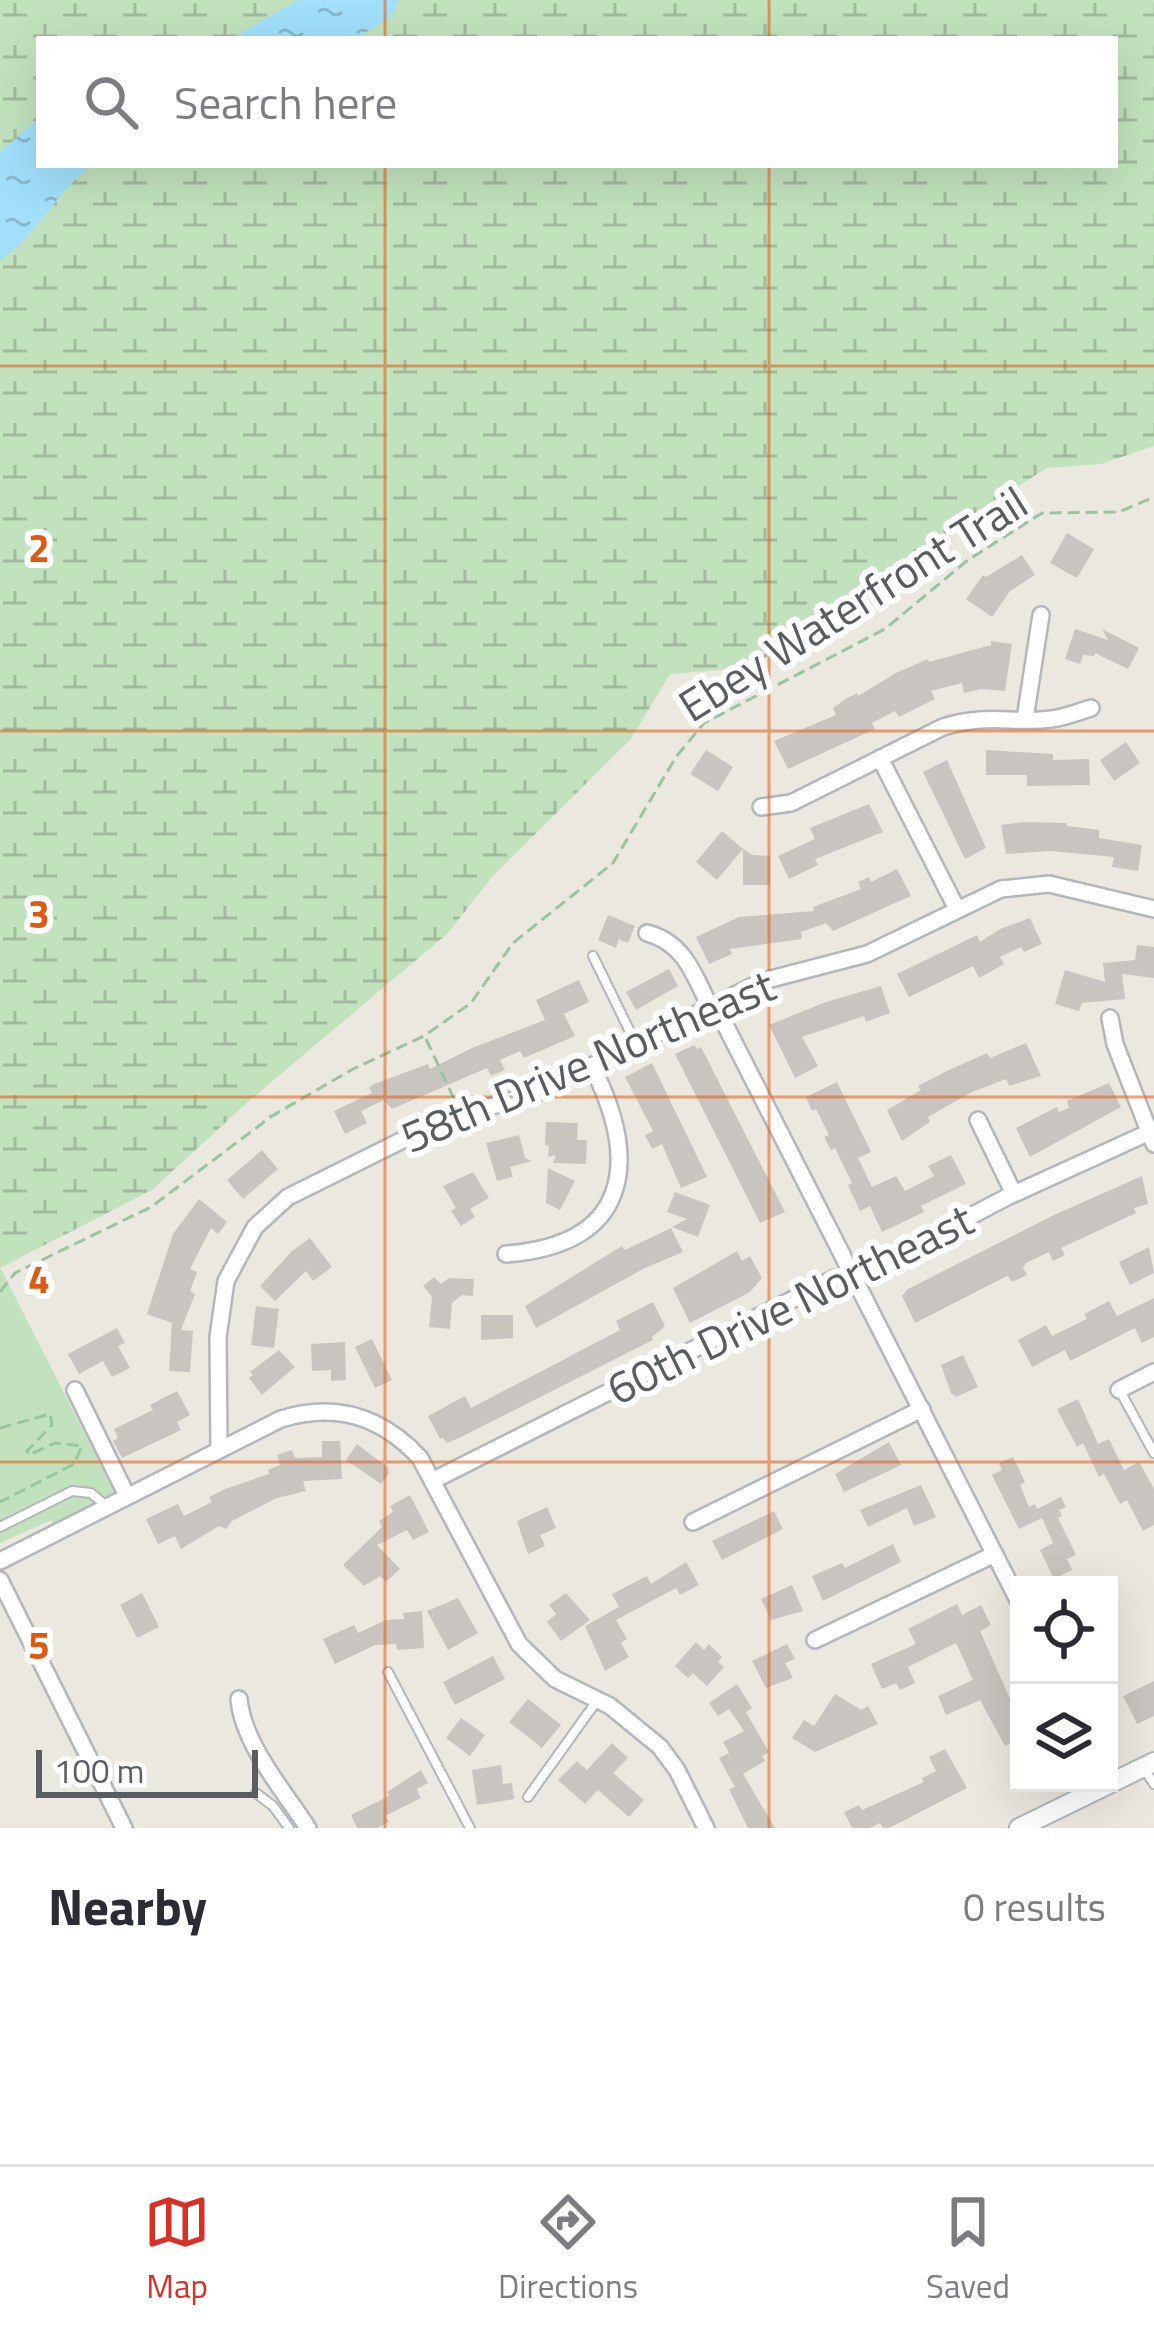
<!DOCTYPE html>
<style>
:root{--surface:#fff;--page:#f7f7f7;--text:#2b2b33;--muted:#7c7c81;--line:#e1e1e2;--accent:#d93025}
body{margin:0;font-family:"Titillium Web",sans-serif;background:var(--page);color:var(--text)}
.controls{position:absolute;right:36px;bottom:36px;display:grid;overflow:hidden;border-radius:0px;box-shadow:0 12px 48px #0002}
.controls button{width:108px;height:108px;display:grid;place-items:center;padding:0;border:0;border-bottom:3px solid var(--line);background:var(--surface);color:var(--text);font:60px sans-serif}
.scale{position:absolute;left:36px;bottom:30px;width:222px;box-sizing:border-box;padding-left:12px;border:6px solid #595d61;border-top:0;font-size:33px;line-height:42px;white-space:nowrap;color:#595d61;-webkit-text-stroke:9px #fff;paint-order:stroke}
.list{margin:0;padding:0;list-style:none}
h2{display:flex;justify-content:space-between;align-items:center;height:156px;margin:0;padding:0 48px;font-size:51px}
h2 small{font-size:39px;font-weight:400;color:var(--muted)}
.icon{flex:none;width:66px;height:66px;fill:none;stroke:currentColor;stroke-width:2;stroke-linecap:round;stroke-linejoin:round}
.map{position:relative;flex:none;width:1154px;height:1828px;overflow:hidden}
.search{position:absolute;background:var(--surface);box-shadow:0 12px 48px #0002;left:36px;right:36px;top:36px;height:132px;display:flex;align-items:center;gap:30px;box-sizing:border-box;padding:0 42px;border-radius:0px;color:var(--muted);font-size:45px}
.sheet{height:336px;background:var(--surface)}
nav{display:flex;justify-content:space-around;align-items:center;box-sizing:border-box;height:168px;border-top:3px solid var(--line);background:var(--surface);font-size:33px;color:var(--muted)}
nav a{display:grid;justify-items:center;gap:6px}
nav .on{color:var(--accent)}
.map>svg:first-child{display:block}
</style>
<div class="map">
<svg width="1154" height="1828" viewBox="0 0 1154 1828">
<defs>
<pattern id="wetland-marsh" width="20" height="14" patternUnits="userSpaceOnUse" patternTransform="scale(3)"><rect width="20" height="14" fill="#c2e2bd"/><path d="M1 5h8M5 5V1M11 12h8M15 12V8" fill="none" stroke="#a1ba9d"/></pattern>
<pattern id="water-ripples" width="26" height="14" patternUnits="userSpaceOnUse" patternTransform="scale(3)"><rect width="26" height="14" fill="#a1dffa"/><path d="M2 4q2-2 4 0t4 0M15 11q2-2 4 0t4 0" fill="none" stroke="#86b8ce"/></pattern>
</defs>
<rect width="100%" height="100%" fill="#ebe8e0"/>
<path fill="url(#wetland-marsh)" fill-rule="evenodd" d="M0,0H1154V446L1101,464L1047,468L951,528L909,578L855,619L742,668L670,674L631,739L493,876L447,934L250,1100L152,1190L0,1268ZM39,39H1115V165H39Z"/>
<path fill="#c2e2bd" d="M0,1267L120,1503L59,1535L51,1520L0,1543Z"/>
<path fill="url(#water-ripples)" d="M298,0H399L391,16L356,39H231Z
M39,118V165H92C56,192 37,236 0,260V152Z"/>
<path fill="#c8c5c0" d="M1067,533L1094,549L1077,578L1050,563Z
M1022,555L1035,575L1010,591L992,617L966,599L983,575L986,577Z
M1075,629L1108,640L1102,629L1139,648L1128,669L1095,653L1094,656L1083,655L1080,664L1065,659Z
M991,641L1012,644L1005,691L981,689L964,693L962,683L931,691L935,699L899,717L895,711L872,723L875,729L788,769L774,741L836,715L833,708L844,700L857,693L858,696L896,673L928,659L929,662L991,645Z
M1126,742L1140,763L1114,781L1100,760Z
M706,750L733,767L718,791L690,774Z
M986,750L1053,754V760L1089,759L1090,785L1027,786V775H986Z
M947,760L986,848L965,859L923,772Z
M869,804L883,832L815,859L818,865L789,879L778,856L815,839L810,828Z
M1023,822L1067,823V826L1099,830V838L1142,845L1138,871L1112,867L1114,857L1051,851L1006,854L1001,825Z
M722,831L743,849L717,880L696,862Z
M743,849L752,855L770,856V885H743Z
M897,869L911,896L833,931L826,923L801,932L802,939L730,949L732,954L709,964L696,937L739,917L814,911L813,907L861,889L858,882L869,877L871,882Z
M608,915L635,926L628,943L619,939L616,948L598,940Z
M1030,918L1042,944L1024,952L1021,947L1000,957L1004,964L979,978L973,966L909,997L897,974L977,935L980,942L1000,929Z
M1137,945L1154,947V978L1122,974L1125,999L1082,1003L1079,1011L1055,1004L1065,970L1105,982L1103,963L1135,960Z
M669,969L678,986L636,1010L626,992Z
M579,980L589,1002L564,1014L575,1036L524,1058L520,1051L500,1060L505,1070L491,1076L487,1068L392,1109L384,1100L361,1111L367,1123L345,1134L334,1111L372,1093L369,1088L374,1084L428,1064L430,1069L472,1048L545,1020L536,1000Z
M881,986L890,1013L866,1022L864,1016L802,1037L818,1066L795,1078L769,1025L826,1002Z
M1026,1043L1041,1076L1009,1086L1006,1079L970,1093L928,1117L930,1122L902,1141L887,1110L921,1090L918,1086L947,1071L987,1053L990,1058Z
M694,1045L697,1049L701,1047L785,1212L760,1223L675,1054Z
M652,1063L707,1177L681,1188L662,1144L652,1149L645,1135L653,1131L625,1077Z
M837,1082L871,1152L858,1158L872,1187L896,1176L905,1191L934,1176L928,1166L951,1155L966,1184L921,1206L924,1212L882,1232L870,1206L860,1211L848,1185L852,1183L835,1148L831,1150L824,1137L829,1135L816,1109L812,1111L806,1097Z
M1109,1083L1121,1107L1030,1157L1016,1128L1057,1107L1059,1112L1069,1108L1067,1101Z
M546,1122L578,1123L577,1140H587L586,1164L553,1163L556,1155L548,1157L549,1146L545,1145Z
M519,1135L525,1158L532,1161L510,1167L513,1177L497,1181L486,1143Z
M262,1150L278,1169L243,1199L227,1180Z
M548,1168L575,1181L560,1210L546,1203Z
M473,1172L489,1198L470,1209L475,1217L461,1226L451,1211L456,1208L443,1186Z
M1142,1176L1148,1204L1134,1208L1136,1213L1061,1248L1065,1255L1053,1261L1049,1252L1026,1263L1023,1267L1027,1275L1012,1282L1008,1276L1005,1277L915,1323L902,1296L908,1289L1054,1215Z
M675,1192L710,1205L698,1237L672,1227L687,1219L667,1212Z
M199,1199L227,1222L218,1234L211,1228L190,1269L197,1272L190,1291L195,1294L181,1330L193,1331L190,1372L169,1371L172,1323L147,1314L173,1234Z
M671,1228L683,1252L645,1268L536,1328L525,1306L622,1246L625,1250Z
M310,1238L332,1267L313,1281L306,1271L275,1301L260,1286L292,1251Z
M1149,1247L1154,1273L1130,1285L1119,1262Z
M737,1251L742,1261L750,1256L762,1278L750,1292L690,1323L673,1288Z
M434,1277L441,1284L449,1278L474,1279L473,1296L462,1295L452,1303L450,1329L429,1327L432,1297L423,1286Z
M1154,1298V1337L1142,1343L1135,1328L1070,1361L1065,1350L1032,1367L1018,1340L1046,1325L1052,1336L1087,1319L1084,1314L1109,1301L1117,1316Z
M653,1302L665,1326L652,1337L653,1340L459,1438L447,1443L443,1438L440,1439L428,1416L465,1396L471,1408L620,1330L616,1321Z
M256,1306L279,1309L274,1348L251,1345Z
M481,1315H513V1338L481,1340Z
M117,1328L125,1343L118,1346L130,1368L112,1377L103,1361L79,1374L68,1354Z
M372,1339L392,1380L375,1388L355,1347Z
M345,1342L346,1380L331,1381V1370L312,1371L311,1344Z
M279,1350L295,1367L262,1395L249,1378L253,1375L250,1372Z
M963,1355L978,1387L956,1397L951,1393L941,1365Z
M177,1391L190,1415L177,1422L181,1430L122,1458L113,1441L118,1438L114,1429L153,1410L150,1405Z
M1078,1399L1098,1444L1109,1439L1124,1470L1139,1462L1154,1489V1525L1143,1531L1127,1500L1120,1504L1104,1474L1099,1477L1083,1443L1077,1447L1057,1409Z
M322,1441H340L342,1479L303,1481L306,1491L277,1498L232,1521L226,1529L219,1526L181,1549L175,1536L158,1544L146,1519L178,1504L184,1516L212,1502L209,1497L225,1489L269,1474L268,1470L280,1465L277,1455L292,1450L295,1458L322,1457Z
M889,1442L901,1465L844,1492L835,1474Z
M357,1444L388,1468L389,1473L381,1484L346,1460Z
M1013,1457L1025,1482L1020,1485L1029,1507L1035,1504L1037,1509L1061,1497L1066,1507L1059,1510L1062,1516L1058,1518L1076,1555L1067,1559L1072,1570L1054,1579L1040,1550L1053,1543L1042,1518L1019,1529L992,1475L1002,1470L999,1463Z
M921,1485L936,1517L914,1526L907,1508L868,1527L860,1510Z
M410,1495L429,1532L413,1540L407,1530L377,1545L400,1569L386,1582L380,1576L364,1586L343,1565L382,1527L379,1521L393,1512L390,1506Z
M547,1507L556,1528L540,1535L545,1546L528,1554L517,1521Z
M774,1511L783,1529L722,1560L712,1541Z
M893,1544L901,1562L823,1601L812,1576L842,1563L845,1568Z
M686,1562L699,1585L680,1595L676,1588L616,1620L627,1639L621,1643L629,1657L605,1671L585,1626L619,1607L612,1594L647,1576L651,1584Z
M792,1585L803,1611L771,1620L761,1599Z
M142,1593L159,1627L137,1638L120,1605Z
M566,1593L590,1620L561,1641L547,1622L556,1614L549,1605Z
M458,1598L478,1633L448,1650L427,1611Z
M957,1604L962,1615L981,1605L991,1625L980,1631L1019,1719V1739L1005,1746L980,1700L946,1715L938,1696L973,1680L956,1643L908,1667L915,1683L900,1690L896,1683L882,1689L871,1664L916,1644L908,1629Z
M422,1611L424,1648L397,1650L396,1644L375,1645L335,1664L323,1639L354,1625L358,1633L386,1620L404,1619L403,1613Z
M696,1642L704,1650L709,1644L722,1657L718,1662L724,1667L707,1686L693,1673L688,1678L675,1666Z
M787,1644L795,1659L785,1663L793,1678L766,1688L752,1661Z
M493,1656L505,1679L455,1705L443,1682Z
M1154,1681V1716L1137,1724L1123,1696Z
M737,1684L752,1708L746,1712L769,1752L762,1756L765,1761L743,1774L775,1828H748L729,1789L735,1787L719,1758L729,1753L723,1742L744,1731L729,1709L718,1716L709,1703Z
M835,1694L861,1710L868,1706L878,1724L815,1752L792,1738L804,1720L814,1726Z
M528,1699L561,1725L542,1748L509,1722Z
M461,1718L485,1735L470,1756L446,1738Z
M612,1743L628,1758L613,1773L644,1800L629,1817L598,1790L585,1804L558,1780L577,1761L587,1770Z
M945,1749L967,1788L889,1828H883L880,1823L870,1828H852L844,1812L859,1805L862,1810L924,1782L922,1778L936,1771L929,1757Z
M501,1765L503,1784L512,1783L514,1799L477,1805L472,1770Z
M421,1770L428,1783L417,1789L421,1798L385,1816L389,1822L377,1828H357L351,1815L389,1796L387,1792Z"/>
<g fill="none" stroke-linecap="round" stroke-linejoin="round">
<defs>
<path id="service" d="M593,956L636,1044
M1120,1391L1154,1453
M0,1527L72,1491L91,1493L105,1505
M388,1672L470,1828
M1144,1769L1154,1784
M256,1793L273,1806L289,1828
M528,1797L596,1702"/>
<path id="minor" d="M1025,719L1041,615
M880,758L957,909
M761,807L791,803L943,727C988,713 1011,724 1052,719C1066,717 1078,712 1091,708
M647,933C685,943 694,975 710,1007
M715,1005L1019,1602
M1110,1018L1115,1044L1154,1144
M978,1120L1014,1194
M506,1254C629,1245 641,1163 592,1066
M75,1390L127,1496
M1119,1390L1154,1372
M219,1449L218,1337L226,1281L255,1227L288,1197L441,1121L537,1093L763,981L867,954L1001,889L1049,884L1154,909
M432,1481L835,1278L855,1277L1007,1197L1154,1130
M693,1522L922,1409
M0,1561L281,1419C336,1402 381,1416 420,1458L519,1644L555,1679L610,1706L660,1747L677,1770L706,1828
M0,1580L124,1828
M815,1640L995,1554
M239,1699C243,1744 284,1791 308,1828"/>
<path id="tertiary" d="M1019,1828L1154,1762"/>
</defs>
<use href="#service" stroke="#b3b7bb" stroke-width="12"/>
<use href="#minor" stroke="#b3b7bb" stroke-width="20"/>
<use href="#tertiary" stroke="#b3b7bb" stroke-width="22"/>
<path stroke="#98c59f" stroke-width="3" stroke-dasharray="12 6" stroke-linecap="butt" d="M426,1039L455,1101
M0,1292L15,1273L151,1207L272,1116L353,1069L424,1036L471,1003L513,943L613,863L676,757L704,723L885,629L968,560L1042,513L1119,512L1154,497
M0,1428L50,1414L52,1425L27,1451L29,1455L55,1443L82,1446L74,1464L0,1502"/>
<use href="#service" stroke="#fff" stroke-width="8"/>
<use href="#minor" stroke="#fff" stroke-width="15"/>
<use href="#tertiary" stroke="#fff" stroke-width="18"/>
</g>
<path fill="none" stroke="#e15910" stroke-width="3" stroke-opacity="0.55" d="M385,0V39M769,0V39M385,165V1828M769,165V1828M0,366H1154M0,731H1154M0,1097H1154M0,1462H1154"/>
<g text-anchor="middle" stroke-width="12" stroke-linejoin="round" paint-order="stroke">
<g font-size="45" fill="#595d61" stroke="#fff">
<text transform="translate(853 604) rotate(-32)" y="16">Ebey Waterfront Trail</text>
<text transform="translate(588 1061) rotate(-23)" y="16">58th Drive Northeast</text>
<text transform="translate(790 1304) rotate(-26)" y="16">60th Drive Northeast</text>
</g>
</g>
<g font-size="39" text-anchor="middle" font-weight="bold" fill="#e15910" stroke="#fff" stroke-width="12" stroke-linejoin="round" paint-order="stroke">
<text x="39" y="562">2</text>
<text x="39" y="928">3</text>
<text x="39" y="1293">4</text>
<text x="39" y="1659">5</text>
</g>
</svg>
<div class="controls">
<button><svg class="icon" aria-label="locate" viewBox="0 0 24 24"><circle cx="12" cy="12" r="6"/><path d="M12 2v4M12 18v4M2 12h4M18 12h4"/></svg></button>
<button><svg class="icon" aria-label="layers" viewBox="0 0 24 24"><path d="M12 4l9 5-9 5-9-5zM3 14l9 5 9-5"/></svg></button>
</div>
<div class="scale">100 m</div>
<div class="search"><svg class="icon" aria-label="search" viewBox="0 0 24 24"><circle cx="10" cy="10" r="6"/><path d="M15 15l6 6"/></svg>Search here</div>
</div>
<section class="sheet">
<h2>Nearby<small>0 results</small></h2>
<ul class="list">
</ul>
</section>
<nav>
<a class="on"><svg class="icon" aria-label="map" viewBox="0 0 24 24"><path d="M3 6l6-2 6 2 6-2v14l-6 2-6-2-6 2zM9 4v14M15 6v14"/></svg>Map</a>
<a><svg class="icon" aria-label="directions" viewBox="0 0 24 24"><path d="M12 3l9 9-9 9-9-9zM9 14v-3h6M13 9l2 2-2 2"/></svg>Directions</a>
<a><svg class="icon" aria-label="saved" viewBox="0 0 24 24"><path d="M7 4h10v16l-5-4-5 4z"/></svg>Saved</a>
</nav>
